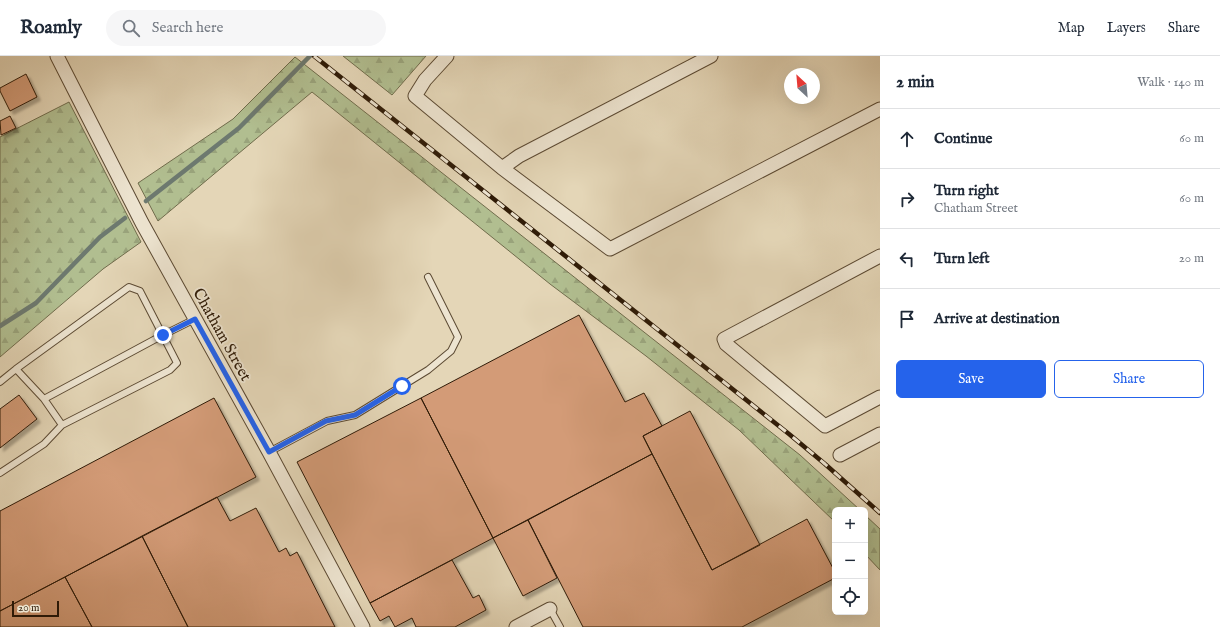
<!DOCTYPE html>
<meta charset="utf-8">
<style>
:root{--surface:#fff;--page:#f6f6f7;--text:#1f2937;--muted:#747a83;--line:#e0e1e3;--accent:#2563eb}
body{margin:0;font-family:"IM FELL English",serif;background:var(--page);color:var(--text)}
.controls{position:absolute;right:12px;bottom:12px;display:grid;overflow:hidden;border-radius:6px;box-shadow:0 4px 16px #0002}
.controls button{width:36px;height:36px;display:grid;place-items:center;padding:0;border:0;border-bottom:1px solid var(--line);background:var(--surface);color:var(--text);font:20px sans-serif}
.compass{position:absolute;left:784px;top:12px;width:36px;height:36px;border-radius:50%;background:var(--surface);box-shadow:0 4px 16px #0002;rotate:334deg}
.scale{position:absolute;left:12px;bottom:10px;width:47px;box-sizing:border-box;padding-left:4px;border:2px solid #2f1b07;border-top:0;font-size:11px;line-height:14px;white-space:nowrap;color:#2f1b07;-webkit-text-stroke:3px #ede4d0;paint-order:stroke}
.stop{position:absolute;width:12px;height:12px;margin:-9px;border:3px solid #2563eb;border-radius:50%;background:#fff}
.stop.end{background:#2563eb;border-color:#fff;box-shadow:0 1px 4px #0008}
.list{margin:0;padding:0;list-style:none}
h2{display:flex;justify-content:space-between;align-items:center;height:52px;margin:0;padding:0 16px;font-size:17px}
h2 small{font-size:13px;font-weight:400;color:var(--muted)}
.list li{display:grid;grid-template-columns:26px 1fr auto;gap:12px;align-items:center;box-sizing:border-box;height:60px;padding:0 16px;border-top:1px solid var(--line)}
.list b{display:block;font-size:15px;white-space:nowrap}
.list p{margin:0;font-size:13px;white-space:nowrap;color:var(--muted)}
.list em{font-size:13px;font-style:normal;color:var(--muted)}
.actions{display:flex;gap:8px;padding:12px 16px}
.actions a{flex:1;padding:9px 0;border:1px solid var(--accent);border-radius:6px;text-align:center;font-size:14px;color:var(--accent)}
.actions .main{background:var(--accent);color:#fff}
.icon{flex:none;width:22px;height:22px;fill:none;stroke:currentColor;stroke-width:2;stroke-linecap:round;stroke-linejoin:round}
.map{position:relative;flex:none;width:880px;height:571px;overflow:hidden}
header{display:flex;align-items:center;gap:24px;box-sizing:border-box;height:56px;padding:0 20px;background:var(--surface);border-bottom:1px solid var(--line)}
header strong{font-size:19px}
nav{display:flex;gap:22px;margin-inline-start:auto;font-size:14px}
.search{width:280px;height:36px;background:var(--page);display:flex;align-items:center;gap:10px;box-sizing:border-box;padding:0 14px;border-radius:22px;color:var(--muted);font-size:15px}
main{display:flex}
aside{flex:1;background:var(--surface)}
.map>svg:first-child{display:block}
</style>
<header>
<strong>Roamly</strong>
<div class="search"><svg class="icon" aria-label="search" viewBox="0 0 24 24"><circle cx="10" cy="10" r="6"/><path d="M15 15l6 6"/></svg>Search here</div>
<nav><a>Map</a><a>Layers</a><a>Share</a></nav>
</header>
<main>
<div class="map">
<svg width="880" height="571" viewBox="0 0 880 571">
<defs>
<pattern id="forest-firs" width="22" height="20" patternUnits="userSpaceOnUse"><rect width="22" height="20" fill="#b1be90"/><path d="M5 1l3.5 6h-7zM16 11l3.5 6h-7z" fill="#99a37b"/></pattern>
<filter id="shadow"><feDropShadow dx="3.5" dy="3.5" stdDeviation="1" flood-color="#0004"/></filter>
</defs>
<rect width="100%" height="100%" fill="#e4d6b7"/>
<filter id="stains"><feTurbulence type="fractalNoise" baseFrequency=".005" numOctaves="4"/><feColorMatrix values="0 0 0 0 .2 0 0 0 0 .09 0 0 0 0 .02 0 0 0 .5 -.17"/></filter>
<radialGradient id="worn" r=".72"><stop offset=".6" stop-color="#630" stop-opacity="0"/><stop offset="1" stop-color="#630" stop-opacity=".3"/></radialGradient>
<path fill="url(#forest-firs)" stroke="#706c4c" d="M343,0H426L392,39Z
M295,1L800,399L860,454H835V466L739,374L646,300L550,228L312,36L158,165L138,127L233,63Z
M69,46L141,186L103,213L0,301V81Z
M865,459L880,473V514L865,498Z"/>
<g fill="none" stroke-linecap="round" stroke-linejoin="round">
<path stroke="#6d796f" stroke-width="4.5" d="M146,145L239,72L310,0
M0,270L36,247L100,181L125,162"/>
</g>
<path fill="#d39b77" stroke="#2f1b07" filter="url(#shadow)" d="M26,18L37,41L10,55L0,35V32Z
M10,60L16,72L1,79L0,65Z
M579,259L625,346L644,337L662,370L643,380L652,398L493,482L421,342Z
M19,339L37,363L0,392V353Z
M214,342L256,421L0,555V455Z
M421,342L493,482L370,547L297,406Z
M690,355L760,489L712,514L643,380Z
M652,398L712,514L807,463L835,516V522L742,571H583L528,464Z
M217,441L230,465L256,452L279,496L286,492L290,500L297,496L335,571H188L142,480Z
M528,464L557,522L523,540L493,482Z
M142,480L188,571H92L65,521Z
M452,504L473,542L479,539L486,554L455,571H416L412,562L395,571L389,560L380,565L370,547Z
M65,521L92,571H0V555Z"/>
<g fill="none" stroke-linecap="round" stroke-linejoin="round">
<defs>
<path id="service" d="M0,326L16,313
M44,343L62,369L170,314L177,307L140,235L129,231L16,313L44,343L163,279L195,263
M269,396L327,365L355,359L402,330L428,314L451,295L458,281L428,221
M0,417L44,388L62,369
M550,553L560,571"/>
<path id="minor" d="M57,0L142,167L269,396L363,571
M447,0L425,24L415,40L502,112L610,193L880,53
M502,112L519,100L711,0
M880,200L724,283L726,288L825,370L880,341
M840,399L880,378
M516,571L550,553"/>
</defs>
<use href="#service" stroke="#5c4a33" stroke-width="8"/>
<use href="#minor" stroke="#5c4a33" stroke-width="15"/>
<use href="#service" stroke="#ede4d0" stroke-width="6"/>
<use href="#minor" stroke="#ede4d0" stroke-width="13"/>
<defs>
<path id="rail" d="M314,0L789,378L825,408L880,457"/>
</defs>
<use href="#rail" stroke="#2f1b07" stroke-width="4.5"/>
<use href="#rail" stroke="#ede4d0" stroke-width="3" stroke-dasharray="9" stroke-linecap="butt"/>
</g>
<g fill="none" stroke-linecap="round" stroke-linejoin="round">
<path stroke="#2563eb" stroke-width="5" d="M163,279L195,263L269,396L326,365L355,359L402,330"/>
</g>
<g text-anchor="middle" stroke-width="3.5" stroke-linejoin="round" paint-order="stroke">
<g font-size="16" fill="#2f1b07" stroke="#ede4d0">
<text transform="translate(223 278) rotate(61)" y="6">Chatham Street</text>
</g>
</g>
<rect width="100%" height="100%" filter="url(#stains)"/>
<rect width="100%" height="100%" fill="url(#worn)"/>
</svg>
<div class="controls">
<button>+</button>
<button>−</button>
<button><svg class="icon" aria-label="locate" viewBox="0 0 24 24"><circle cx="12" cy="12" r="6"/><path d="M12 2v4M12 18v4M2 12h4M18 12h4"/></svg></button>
</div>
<svg class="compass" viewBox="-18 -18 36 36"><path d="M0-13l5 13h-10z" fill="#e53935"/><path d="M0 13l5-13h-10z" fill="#747a83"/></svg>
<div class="scale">20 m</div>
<div class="stop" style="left:402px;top:330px"></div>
<div class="stop end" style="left:163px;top:279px"></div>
</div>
<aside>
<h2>2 min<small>Walk · 140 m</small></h2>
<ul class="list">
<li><svg class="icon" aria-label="ahead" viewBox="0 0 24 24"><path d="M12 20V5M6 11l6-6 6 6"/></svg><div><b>Continue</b></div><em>60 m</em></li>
<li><svg class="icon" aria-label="right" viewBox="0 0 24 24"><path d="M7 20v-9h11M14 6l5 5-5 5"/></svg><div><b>Turn right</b><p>Chatham Street</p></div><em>60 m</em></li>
<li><svg class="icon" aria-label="left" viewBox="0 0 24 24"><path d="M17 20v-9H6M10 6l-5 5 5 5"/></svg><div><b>Turn left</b></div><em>20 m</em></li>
<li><svg class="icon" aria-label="arrive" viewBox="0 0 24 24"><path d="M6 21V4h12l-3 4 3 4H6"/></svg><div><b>Arrive at destination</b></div></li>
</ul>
<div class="actions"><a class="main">Save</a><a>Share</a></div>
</aside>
</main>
